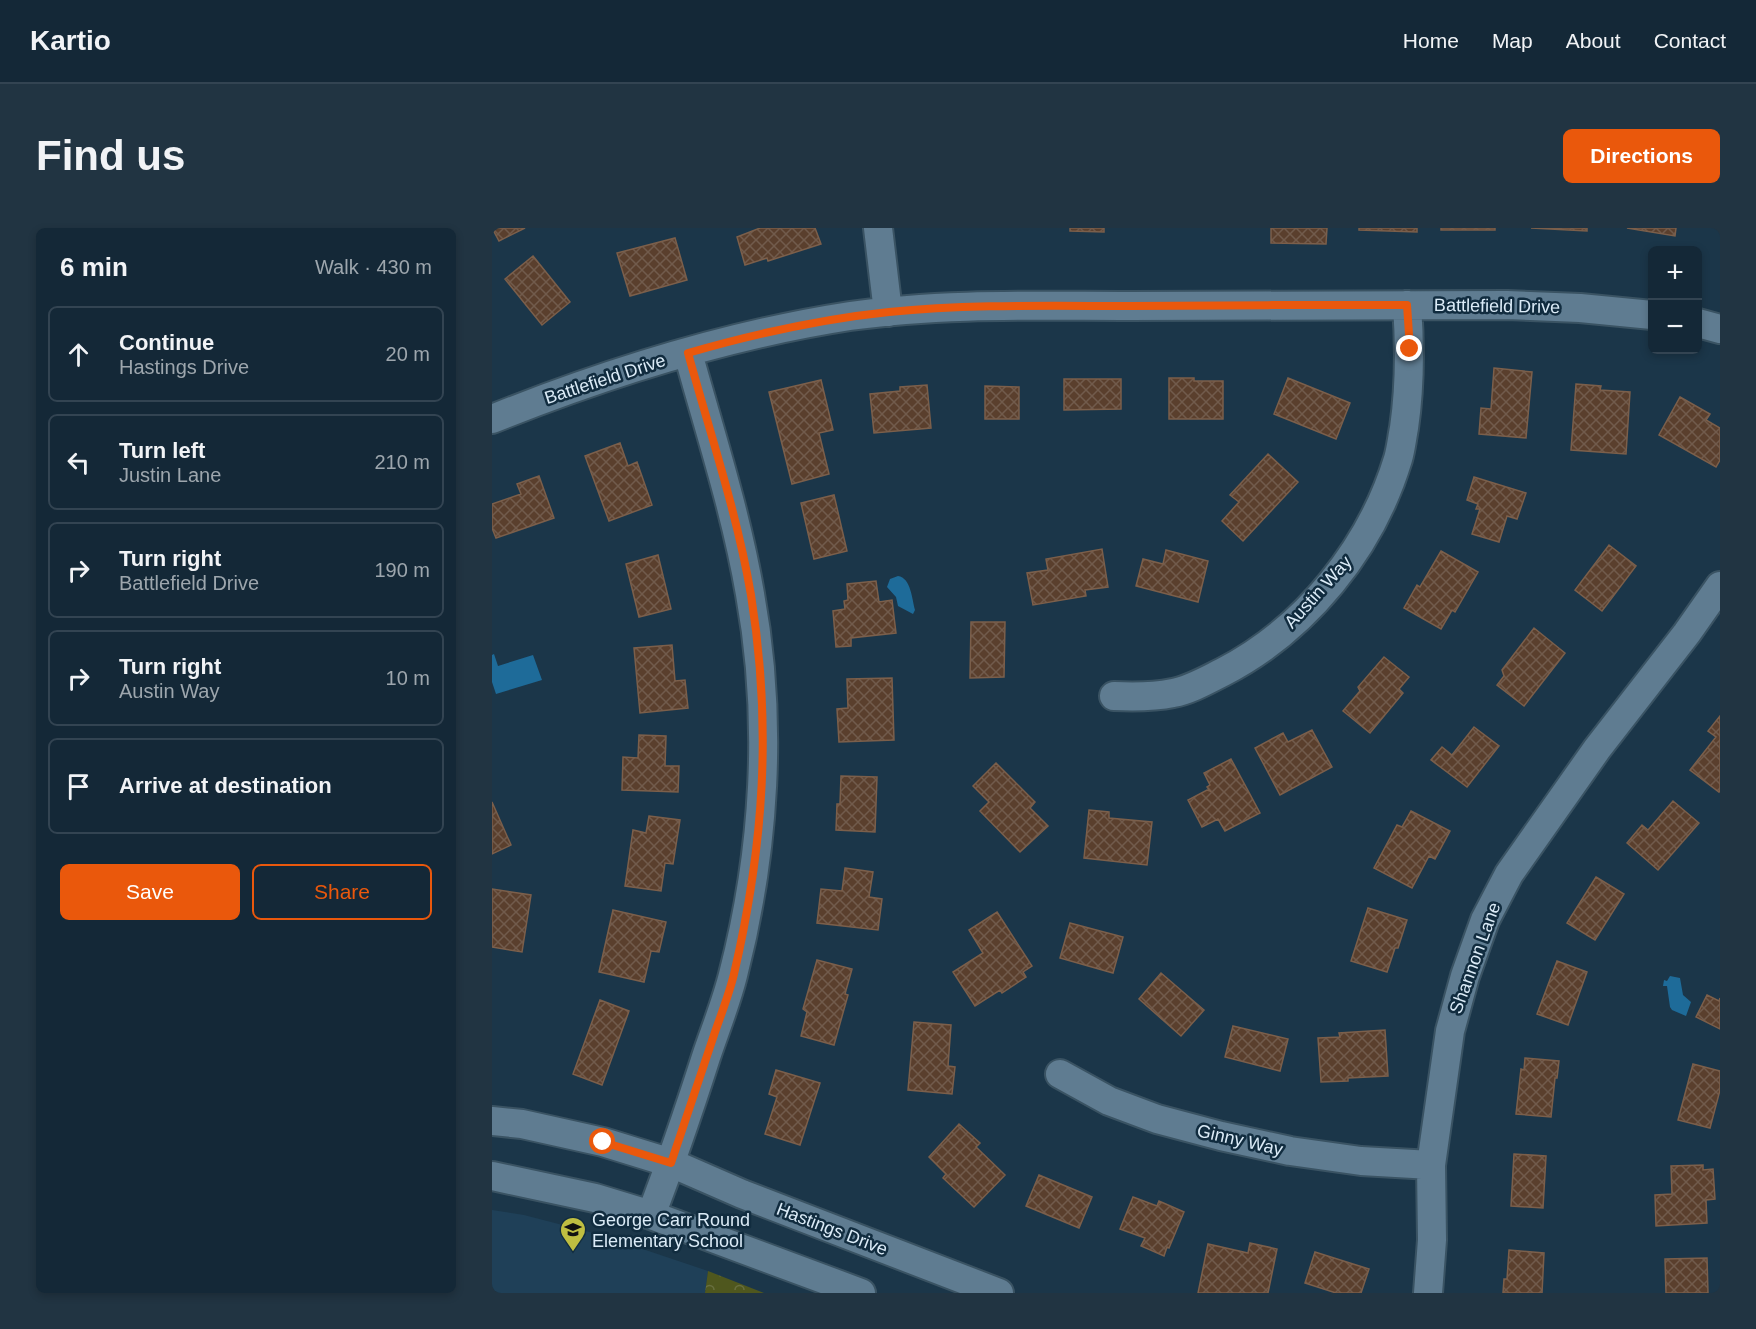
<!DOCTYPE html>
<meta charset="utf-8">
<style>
:root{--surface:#142837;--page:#213442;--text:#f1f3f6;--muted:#9da6ad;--line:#334452;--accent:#ea580c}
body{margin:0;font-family:Arial,sans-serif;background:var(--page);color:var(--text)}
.controls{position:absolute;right:18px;top:18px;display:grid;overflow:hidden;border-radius:9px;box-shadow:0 3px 9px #0003}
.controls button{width:54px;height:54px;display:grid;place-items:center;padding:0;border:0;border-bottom:2px solid var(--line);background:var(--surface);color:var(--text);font:30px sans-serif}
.stop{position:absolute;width:18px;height:18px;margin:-14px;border:4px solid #ea580c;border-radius:50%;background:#fff}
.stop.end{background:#ea580c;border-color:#fff;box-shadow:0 2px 6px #0008}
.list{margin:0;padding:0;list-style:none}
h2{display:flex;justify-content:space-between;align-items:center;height:78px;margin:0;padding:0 24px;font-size:26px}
h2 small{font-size:20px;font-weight:400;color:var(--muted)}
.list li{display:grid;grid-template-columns:39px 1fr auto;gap:18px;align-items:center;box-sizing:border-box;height:96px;margin:0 12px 12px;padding:0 12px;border:2px solid var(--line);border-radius:9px}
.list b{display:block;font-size:22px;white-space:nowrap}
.list p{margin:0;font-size:20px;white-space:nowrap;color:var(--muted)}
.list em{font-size:20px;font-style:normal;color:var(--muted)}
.actions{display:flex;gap:12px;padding:18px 24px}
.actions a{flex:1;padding:14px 0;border:2px solid var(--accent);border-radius:9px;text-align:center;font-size:21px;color:var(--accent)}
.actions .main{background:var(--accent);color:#fff}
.icon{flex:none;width:33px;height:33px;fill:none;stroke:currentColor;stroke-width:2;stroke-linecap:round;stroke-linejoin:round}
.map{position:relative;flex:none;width:1228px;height:1065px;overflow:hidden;border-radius:9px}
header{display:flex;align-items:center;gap:36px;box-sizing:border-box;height:84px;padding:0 30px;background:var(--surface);border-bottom:2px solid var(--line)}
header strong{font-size:28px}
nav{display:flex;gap:33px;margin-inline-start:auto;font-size:21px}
.intro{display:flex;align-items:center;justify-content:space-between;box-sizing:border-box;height:144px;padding:0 36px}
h1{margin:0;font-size:42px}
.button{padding:15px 27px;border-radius:9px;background:var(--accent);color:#fff;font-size:21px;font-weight:700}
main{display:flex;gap:36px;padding:0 36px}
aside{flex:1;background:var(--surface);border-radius:9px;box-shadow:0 3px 9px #0003}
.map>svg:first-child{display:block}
</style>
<header>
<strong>Kartio</strong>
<nav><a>Home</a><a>Map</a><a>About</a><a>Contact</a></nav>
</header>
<div class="intro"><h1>Find us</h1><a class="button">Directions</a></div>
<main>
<aside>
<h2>6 min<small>Walk · 430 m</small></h2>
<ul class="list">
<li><svg class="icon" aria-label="ahead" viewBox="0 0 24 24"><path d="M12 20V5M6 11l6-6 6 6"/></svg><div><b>Continue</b><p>Hastings Drive</p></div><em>20 m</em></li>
<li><svg class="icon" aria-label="left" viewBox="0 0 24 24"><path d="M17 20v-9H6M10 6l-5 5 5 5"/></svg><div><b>Turn left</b><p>Justin Lane</p></div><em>210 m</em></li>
<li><svg class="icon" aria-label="right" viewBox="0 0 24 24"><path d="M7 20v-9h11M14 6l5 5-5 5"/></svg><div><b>Turn right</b><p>Battlefield Drive</p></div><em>190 m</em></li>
<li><svg class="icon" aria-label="right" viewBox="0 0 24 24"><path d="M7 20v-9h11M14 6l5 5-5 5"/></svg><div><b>Turn right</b><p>Austin Way</p></div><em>10 m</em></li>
<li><svg class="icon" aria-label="arrive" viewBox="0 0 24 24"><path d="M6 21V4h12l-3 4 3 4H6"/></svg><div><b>Arrive at destination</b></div></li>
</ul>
<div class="actions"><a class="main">Save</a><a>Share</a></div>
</aside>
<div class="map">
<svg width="1228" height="1065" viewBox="0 0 1228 1065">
<defs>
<pattern id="park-crowns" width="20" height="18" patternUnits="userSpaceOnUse" patternTransform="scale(1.5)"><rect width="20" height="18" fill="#4f571e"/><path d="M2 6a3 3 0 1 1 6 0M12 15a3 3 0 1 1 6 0" fill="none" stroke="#686f3f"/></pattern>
<pattern id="building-cross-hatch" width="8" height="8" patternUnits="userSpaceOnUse" patternTransform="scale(1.5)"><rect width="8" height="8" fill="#5a3f2d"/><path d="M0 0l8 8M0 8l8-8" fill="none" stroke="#715b4c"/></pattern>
</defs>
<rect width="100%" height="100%" fill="#1b3649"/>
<path fill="#1f4058" d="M0,982L32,987L109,1007L216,1043L213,1065H0Z"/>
<path fill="url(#park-crowns)" d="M216,1043L272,1065H213Z"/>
<path fill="#1e6b99" d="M406,348C419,350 420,371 423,382L421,386L406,378L404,369L395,359L398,351Z
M2,426L6,438L41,427L50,452L4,466L0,454V427Z
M1178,748L1188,750L1191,767L1199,774L1194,788L1180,782L1178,779L1175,758H1171L1172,752L1175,753Z"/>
<path fill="url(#building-cross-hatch)" stroke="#7b5f4b" stroke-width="1.5" d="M0,0H33L7,13Z
M268,0H323L329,16L276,33L275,30L253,37L245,9Z
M578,0H612V4L578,3Z
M779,0H835L834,16L779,15Z
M867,0H925V4L867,2Z
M949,0H1003V2H949Z
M1039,0H1095V3Z
M1135,0H1184L1183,8Z
M183,10L195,52L138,68L125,25Z
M41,28L78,74L50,97L13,51Z
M1002,140L1040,144L1034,210L987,206L989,180L999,181Z
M677,150H702V153H731V191H677Z
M796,150L858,175L844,211L782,186Z
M572,151H629V181L572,182Z
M329,152L341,202L327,205L337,246L300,256L277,164Z
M1084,156L1109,158L1108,162L1138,164L1134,226L1079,222Z
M435,157L439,200L382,205L378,166L408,163V159Z
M493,158L527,159V191H493Z
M1188,169L1218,186L1214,192L1228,200V232L1224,239L1167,207Z
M128,215L136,238L145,234L160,277L117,293L93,228Z
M776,226L806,254L751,313L730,293L747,274L738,267Z
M47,248L62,290L4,310L0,300V276L29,266L25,256Z
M982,249L1034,265L1025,291L1015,288L1007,314L980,306L988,281H984L986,276L975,272Z
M342,267L355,323L322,331L309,275Z
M1117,317L1144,338L1110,383L1083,362Z
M610,321L616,359L593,362L594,368L541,377L535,345L556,342L554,331Z
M674,322L716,333L706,374L644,358L651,331L671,336Z
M949,323L986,344L963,384L960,382L949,401L912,380L925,357L928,359Z
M166,327L179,381L147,389L134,336Z
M384,353L387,374L400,372L404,405L359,410V418L344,419L341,383L353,381L352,373L356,372L355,356Z
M479,394H513L512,449L478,450Z
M1042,400L1073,425L1032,478L1005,457L1012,448L1010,442Z
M180,417L183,453L193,452L196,480L148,485L142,420Z
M892,429L917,449L907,461L911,465L878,505L851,483L868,463L866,459Z
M400,450L402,512L347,514L345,481L356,480L355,451Z
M1228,488V562L1227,564L1198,542L1224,509L1216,503Z
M982,499L1007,518L975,559L939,532L950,519L960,527Z
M820,502L840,539L788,567L763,520L791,505L796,514Z
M147,507L174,508L173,538H187L186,564L130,562L131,529L146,530Z
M739,531L768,585L733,603L726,591L710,599L696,572L715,562L718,563L715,559L718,557L712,545Z
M504,535L543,574L538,580L556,598L528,624L488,583L497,574L481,558Z
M349,548L385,549L383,604L344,602L345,576H348Z
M1181,573L1207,595L1166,642L1135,615L1150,597L1156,602Z
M0,574L19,617L0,626Z
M597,582L617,584V590L660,594L655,637L592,630Z
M919,583L958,603L943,631L937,628L920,660L882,640L905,597L910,599Z
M157,588L188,592L181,636L173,635L169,663L133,658L141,602L154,605Z
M353,640L381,644L377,669L390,671L386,702L325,695L329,661L350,663Z
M1104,649L1132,666L1103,712L1075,695Z
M0,661L39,667L30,724L0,719Z
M876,680L915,692L906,720H903L895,744L859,733Z
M121,682L174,694L167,724L159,723L152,754L107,744Z
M505,684L540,738L531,744L534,749L510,765L508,762L483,778L461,744L491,725L477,702Z
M578,695L631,709L621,745L568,730Z
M325,732L360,741L353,766L356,767L342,817L309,808L315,784L311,781Z
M1065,733L1095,744L1076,797L1045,786Z
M669,745L712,782L689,808L647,771Z
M1215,767L1227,773L1228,770V801L1204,789Z
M108,772L137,783L110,857L81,846Z
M422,794L459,797L456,838L463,839L460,866L416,862Z
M741,798L796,811L788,843L733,829Z
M893,802L896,848L856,850V853L829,854L826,810L848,809L847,805Z
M1033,830L1067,833L1065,850H1063L1059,889L1024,886L1029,841L1032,842Z
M1201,836L1228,843V862L1218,900L1186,892Z
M284,842L328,855L308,917L273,906L285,869L277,866Z
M467,896L488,915L484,919L513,947L482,979L451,950L454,946L437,929Z
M1022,926L1054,928L1051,980L1019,978Z
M1211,937V942L1221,941L1223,971L1214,972L1215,995L1164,998L1163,967L1180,966L1179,938Z
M547,947L600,969L587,1000L534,978Z
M641,969L665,978L667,973L692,984L677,1020L675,1019L672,1028L649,1018L653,1010L628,1001Z
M758,1015L785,1021L776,1065H706L716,1016L756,1025Z
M1017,1022L1052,1025L1050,1065H1011L1012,1051H1015Z
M823,1024L877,1041L869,1065H844L813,1055Z
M1215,1030L1216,1065H1174L1173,1031Z"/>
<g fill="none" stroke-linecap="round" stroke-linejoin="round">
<defs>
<path id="minor" d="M386,0L396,84
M1206,95L1228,101
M0,191C115,145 235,107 358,88C450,75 544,78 637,78C763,77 889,77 1015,77L1088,80L1160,87
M622,468C642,469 661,469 681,465C698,462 715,452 731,444C814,401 879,320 906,231C909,221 910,210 912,200C918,159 918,118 915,77
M568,846L617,873L665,891L729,908L798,923L869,933L939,937
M0,893L30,896L111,914L179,935L250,966L507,1065
M0,948L103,970L159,987L369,1065
M159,987C179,935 197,882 214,829C223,802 234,775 241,747C273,623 281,492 258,366C244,284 218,205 196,125
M936,1065L940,1012L939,937L958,803L973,748L993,692L1017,646L1105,521L1195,405L1228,358"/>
</defs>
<use href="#minor" stroke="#3a5363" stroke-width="32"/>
<use href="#minor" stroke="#5f7c91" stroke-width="28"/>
</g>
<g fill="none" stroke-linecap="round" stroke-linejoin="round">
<path stroke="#ea580c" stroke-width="8" d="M111,914L179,935C193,894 207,852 221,810C228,789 237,767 242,746C272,617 280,498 259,367C245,285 218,205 196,125C262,106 329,91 397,84C477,76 558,78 638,78C730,77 823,77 915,77L918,121"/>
</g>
<defs>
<symbol id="school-pin" viewBox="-11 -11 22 30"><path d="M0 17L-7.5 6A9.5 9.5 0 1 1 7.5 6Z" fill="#bfbe41" stroke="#112c3f"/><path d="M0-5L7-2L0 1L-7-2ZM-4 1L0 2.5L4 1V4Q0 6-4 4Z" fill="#111"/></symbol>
</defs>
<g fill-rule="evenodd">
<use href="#school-pin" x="66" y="987" width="30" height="40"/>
</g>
<g text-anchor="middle" stroke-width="5" stroke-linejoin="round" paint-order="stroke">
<g font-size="18" fill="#dbebf7" stroke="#112c3f">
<text transform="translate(1005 78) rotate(1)" y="6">Battlefield Drive</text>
<text transform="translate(113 151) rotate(-18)" y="6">Battlefield Drive</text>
<text transform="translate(826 364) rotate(-48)" y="6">Austin Way</text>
<text transform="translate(983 730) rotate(-70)" y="6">Shannon Lane</text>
<text transform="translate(748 912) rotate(13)" y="6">Ginny Way</text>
<text transform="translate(340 1001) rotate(21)" y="6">Hastings Drive</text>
</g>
<g font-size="18" fill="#dbebf7" stroke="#112c3f" text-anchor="start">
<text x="100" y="998">George Carr Round<tspan x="100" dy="21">Elementary School</tspan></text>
</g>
</g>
</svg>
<div class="controls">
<button>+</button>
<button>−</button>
</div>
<div class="stop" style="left:111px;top:914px"></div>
<div class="stop end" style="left:918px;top:121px"></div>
</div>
</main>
